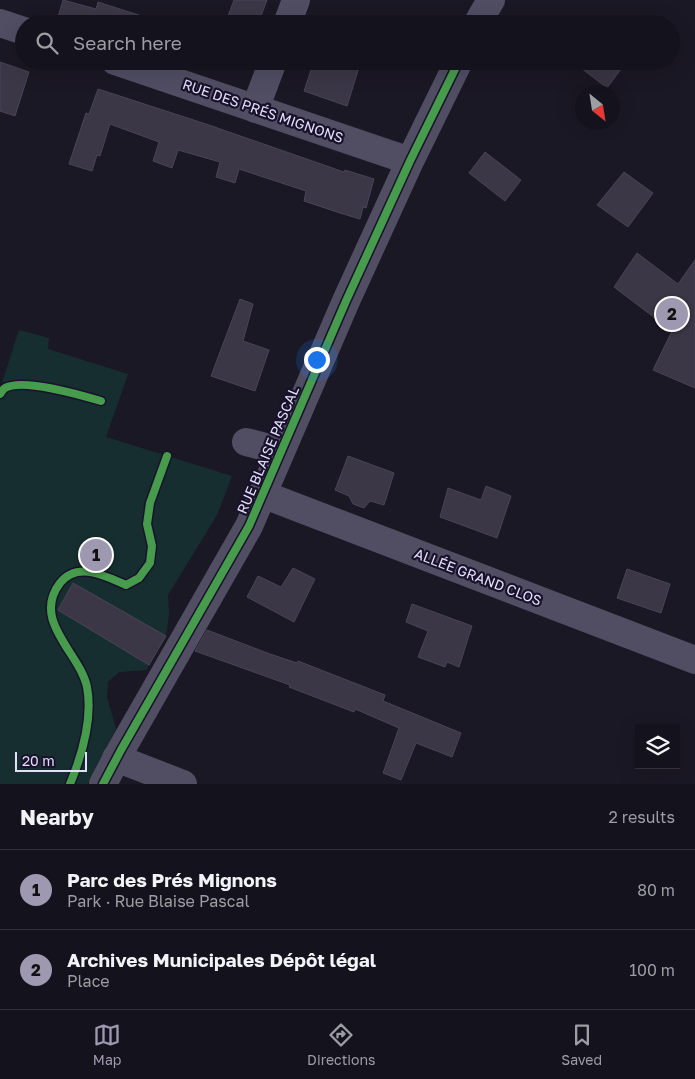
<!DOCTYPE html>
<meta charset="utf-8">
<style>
:root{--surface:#14121c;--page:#1d1b25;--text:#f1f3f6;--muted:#9d9ea3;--line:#33323b;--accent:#9e99b1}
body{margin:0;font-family:"Golos Text",sans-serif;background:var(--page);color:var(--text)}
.controls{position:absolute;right:15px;bottom:15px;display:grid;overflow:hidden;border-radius:0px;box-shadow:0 5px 20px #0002}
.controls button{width:45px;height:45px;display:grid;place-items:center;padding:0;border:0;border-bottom:1px solid var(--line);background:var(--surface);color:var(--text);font:25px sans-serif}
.compass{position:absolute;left:575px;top:85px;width:45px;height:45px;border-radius:50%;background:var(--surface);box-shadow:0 5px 20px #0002;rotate:150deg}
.scale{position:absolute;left:15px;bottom:12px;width:72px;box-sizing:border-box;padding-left:5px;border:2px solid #e4defd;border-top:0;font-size:14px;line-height:18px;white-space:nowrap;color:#e4defd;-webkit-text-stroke:4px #18132a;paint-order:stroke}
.you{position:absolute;left:316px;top:359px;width:18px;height:18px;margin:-12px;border:4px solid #fff;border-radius:50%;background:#1a73e8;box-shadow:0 0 0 8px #1a73e833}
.badge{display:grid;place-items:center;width:32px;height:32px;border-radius:50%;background:var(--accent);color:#111;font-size:16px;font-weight:700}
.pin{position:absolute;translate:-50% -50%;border:2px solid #fff;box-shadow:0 1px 5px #0006}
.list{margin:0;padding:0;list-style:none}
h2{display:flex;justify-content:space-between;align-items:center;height:65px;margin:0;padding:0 20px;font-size:21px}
h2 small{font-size:16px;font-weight:400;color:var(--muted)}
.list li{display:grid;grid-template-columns:32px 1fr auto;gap:15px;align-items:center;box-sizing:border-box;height:80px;padding:0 20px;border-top:1px solid var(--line)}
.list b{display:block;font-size:19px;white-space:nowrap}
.list p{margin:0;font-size:16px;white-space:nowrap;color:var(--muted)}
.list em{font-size:16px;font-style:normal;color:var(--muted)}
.icon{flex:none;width:28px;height:28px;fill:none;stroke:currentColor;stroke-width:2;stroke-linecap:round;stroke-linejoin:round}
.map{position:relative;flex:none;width:695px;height:784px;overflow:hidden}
.search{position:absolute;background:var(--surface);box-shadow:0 5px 20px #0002;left:15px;right:15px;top:15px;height:55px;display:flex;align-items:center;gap:12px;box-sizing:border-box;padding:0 18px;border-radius:28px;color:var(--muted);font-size:19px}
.sheet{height:225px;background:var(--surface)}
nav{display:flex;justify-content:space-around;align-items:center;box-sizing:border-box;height:70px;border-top:1px solid var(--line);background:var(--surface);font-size:14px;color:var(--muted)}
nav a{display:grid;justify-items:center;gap:2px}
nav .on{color:var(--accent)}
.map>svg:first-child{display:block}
</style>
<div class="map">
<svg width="695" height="784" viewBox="0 0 695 784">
<rect width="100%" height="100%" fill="#1b1825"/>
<path fill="#172e31" d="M19,330L49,338L48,349L128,374L106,437L232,476L217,515L168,595L169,615L166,636L146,670L119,672L108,682L107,697L116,729L88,784H0V389Z"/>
<path fill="#3b3746" stroke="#494457" d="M63,0L96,9L98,2L154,20L153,24H56Z
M234,0H267L258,24H225Z
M314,61H361L347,106L304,91Z
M572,61H627L607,88Z
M0,62L29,72L15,116L0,111Z
M98,89L206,124L344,172L345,170L374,179L366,208L363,207L360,219L340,213L304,201L306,191L239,169L235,183L216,177L220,162L178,150L172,168L153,161L159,142L110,124L100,156L97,155L92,171L69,164L86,113L89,114Z
M485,152L521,180L505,201L469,173Z
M624,172L653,193L628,227L597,205Z
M637,253L678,284L695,260V388L653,370L672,331L614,287Z
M240,299L253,304L243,341L269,350L255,391L211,376Z
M348,456L394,473L384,505L370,501L364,508L353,504L349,496L335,490Z
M486,486L511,496L497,538L440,517L448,488L481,500Z
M293,568L315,579L294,622L247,597L258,576L281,587Z
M627,569L670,584L661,613L617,598Z
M73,583L166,636L149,665L58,610Z
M412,604L472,626L459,667L447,662L445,667L418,657L428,631L406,622Z
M207,630L270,654L297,663L298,661L362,686L385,695L383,701L461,733L452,757L416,743L401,780L383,773L399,728L355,709L354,712L289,687L290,685L195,651Z"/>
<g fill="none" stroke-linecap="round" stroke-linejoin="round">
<path stroke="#4c5664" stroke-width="3" stroke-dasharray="2.5 4" stroke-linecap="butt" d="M0,394C1,393 3,389 5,388C22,378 81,395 101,401
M70,784C82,755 93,719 87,687C80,653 31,621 60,583C78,561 105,576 126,585L139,578L150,563L152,546L147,524L150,503L167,456"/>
<path stroke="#514e64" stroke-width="28" d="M0,23L24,31
M287,24L296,0
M477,24L491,0
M115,61L410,161
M255,109L273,61
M246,442L281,451
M262,494L695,660
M116,758L183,784
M103,784L121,750L249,526L346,301L410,161L459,61"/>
<defs>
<path id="cycleway" d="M0,394C1,393 3,389 5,388C22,378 81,395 101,401
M70,784C82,755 93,719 87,687C80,653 31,621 60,583C78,561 105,576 126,585L139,578L150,563L152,546L147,524L150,503L167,456
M103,784L121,750L249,526L346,301L410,161L459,61"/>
</defs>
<use href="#cycleway" stroke="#18132a" stroke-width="11"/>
<use href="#cycleway" stroke="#469c4c" stroke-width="8"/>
</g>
<g text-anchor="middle" stroke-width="4.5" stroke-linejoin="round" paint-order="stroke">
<g font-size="14" fill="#e4defd" stroke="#18132a">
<text transform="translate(263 111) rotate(19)" y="5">RUE DES PRÉS MIGNONS</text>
<text transform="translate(268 450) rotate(-67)" y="5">RUE BLAISE PASCAL</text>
<text transform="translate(478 577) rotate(21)" y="5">ALLÉE GRAND CLOS</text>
</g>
</g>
</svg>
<div class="controls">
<button><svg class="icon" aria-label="layers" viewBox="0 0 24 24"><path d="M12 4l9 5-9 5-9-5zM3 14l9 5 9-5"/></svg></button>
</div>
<svg class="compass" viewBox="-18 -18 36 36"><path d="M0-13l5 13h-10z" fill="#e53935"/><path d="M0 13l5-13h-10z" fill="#9d9ea3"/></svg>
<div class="scale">20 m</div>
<div class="you"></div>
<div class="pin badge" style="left:96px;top:555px">1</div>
<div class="pin badge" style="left:672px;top:314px">2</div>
<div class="search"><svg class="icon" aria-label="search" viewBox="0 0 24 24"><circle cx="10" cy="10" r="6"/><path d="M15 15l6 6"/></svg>Search here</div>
</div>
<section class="sheet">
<h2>Nearby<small>2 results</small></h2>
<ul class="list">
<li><span class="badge">1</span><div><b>Parc des Prés Mignons</b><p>Park · Rue Blaise Pascal</p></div><em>80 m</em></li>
<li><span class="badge">2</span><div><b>Archives Municipales Dépôt légal</b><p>Place</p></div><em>100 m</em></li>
</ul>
</section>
<nav>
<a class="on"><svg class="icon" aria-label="map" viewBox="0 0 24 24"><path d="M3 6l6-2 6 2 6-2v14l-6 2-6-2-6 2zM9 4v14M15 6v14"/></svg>Map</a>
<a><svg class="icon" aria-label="directions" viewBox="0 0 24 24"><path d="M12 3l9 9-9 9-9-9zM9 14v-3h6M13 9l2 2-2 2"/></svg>Directions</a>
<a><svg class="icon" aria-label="saved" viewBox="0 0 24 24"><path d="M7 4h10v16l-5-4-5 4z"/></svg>Saved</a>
</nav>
